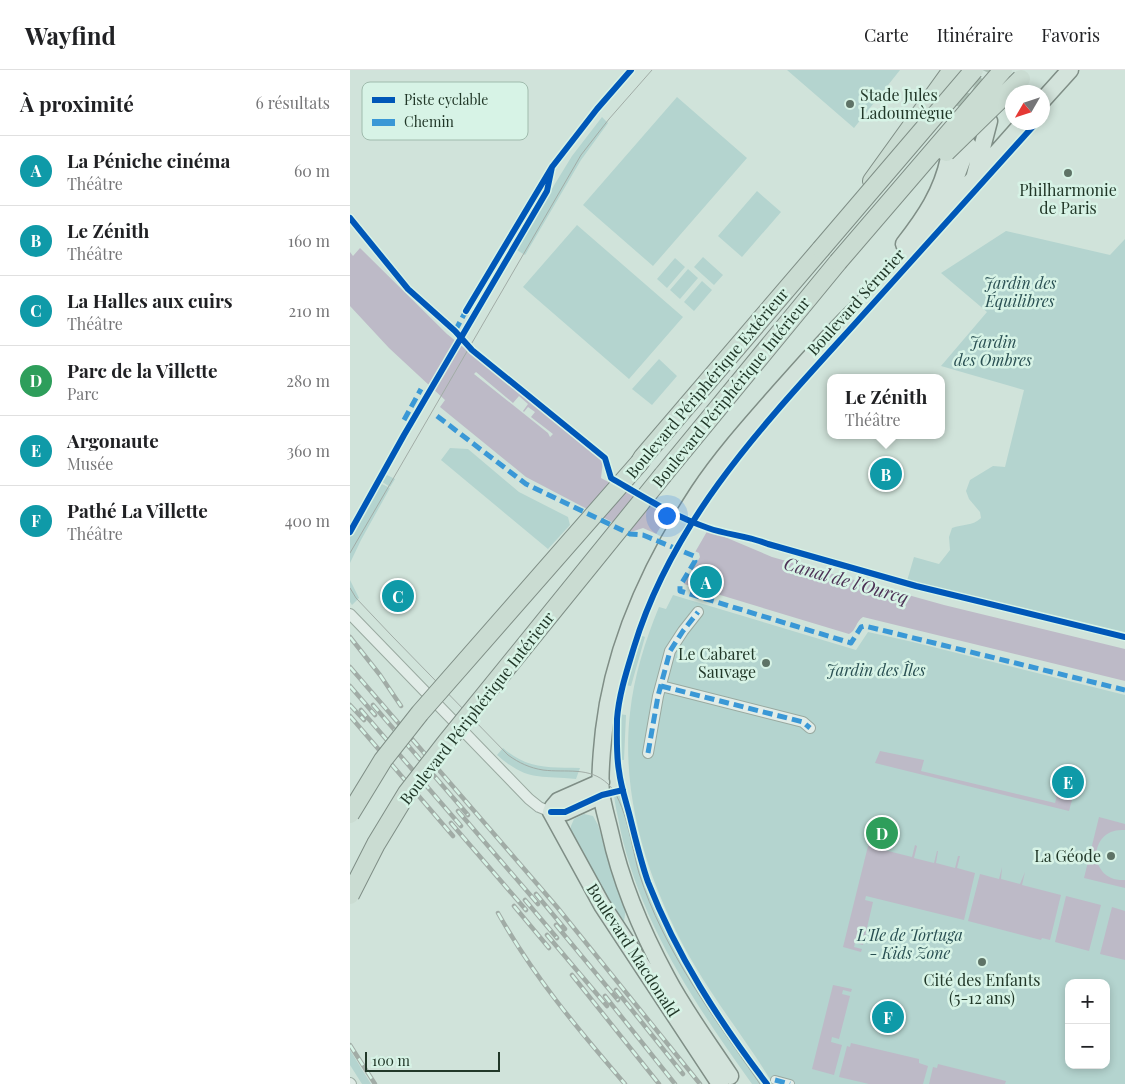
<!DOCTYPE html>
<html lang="fr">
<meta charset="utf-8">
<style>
:root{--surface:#fff;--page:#f2f2f2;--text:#202124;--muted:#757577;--line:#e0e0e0;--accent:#5e7366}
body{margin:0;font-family:"Playfair Display",serif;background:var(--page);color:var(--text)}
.controls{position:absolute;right:15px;bottom:15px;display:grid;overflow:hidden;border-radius:10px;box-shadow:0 2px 8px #0003}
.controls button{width:45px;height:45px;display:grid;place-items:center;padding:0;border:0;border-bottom:1px solid var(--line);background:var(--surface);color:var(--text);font:25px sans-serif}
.compass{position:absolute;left:655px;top:15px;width:45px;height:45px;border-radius:50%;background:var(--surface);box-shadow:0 2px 8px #0003;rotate:231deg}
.scale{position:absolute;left:15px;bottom:12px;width:135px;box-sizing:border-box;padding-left:5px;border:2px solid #213728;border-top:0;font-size:14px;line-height:18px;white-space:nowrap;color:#213728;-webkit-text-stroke:4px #d7f3e6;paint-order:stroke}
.you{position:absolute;left:316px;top:445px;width:18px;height:18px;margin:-12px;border:4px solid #fff;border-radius:50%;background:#1a73e8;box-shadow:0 0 0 8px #1a73e833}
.badge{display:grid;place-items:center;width:32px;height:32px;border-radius:50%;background:var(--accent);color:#fff;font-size:16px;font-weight:700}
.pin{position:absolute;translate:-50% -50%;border:2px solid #fff;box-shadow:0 1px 5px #0006}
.popup{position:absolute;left:477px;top:304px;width:118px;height:65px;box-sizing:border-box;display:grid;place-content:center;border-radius:10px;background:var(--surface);filter:drop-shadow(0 1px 4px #0005);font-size:16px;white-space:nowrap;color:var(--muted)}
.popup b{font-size:19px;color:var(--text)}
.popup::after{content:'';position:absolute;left:50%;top:100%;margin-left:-10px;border:10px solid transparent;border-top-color:var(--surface)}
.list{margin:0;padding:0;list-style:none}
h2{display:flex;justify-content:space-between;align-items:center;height:65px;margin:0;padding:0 20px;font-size:21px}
h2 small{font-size:16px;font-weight:400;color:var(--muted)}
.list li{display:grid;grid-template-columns:32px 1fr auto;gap:15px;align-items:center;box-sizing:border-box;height:70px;padding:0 20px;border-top:1px solid var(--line)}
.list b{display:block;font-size:19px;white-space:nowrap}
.list p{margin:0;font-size:16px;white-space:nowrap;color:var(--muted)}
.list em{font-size:16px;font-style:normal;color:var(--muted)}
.map{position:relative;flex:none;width:775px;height:1014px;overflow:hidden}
header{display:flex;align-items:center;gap:30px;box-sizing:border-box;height:70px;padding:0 25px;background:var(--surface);border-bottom:1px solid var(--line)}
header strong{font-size:24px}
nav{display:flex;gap:28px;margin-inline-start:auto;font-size:18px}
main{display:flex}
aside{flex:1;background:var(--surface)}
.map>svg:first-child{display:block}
</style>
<header>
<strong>Wayfind</strong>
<nav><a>Carte</a><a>Itinéraire</a><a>Favoris</a></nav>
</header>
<main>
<aside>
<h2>À proximité<small>6 résultats</small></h2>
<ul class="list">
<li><span class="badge" style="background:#0f9aa8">A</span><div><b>La Péniche cinéma</b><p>Théâtre</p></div><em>60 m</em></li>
<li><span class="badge" style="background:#0f9aa8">B</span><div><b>Le Zénith</b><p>Théâtre</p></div><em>160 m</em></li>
<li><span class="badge" style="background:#0f9aa8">C</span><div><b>La Halles aux cuirs</b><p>Théâtre</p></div><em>210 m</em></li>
<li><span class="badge" style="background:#2e9e5b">D</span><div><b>Parc de la Villette</b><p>Parc</p></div><em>280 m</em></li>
<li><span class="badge" style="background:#0f9aa8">E</span><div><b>Argonaute</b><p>Musée</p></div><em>360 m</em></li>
<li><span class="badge" style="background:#0f9aa8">F</span><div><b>Pathé La Villette</b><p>Théâtre</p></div><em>400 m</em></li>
</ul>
</aside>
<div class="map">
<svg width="775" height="1014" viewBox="0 0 775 1014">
<rect width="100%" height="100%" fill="#d0e3da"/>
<path fill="#b4d4cf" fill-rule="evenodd" d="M437,0H550L504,58Z
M327,27L397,88L303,196L233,135Z
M252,47L258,53L231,90L175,185L165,179L222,86Z
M407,121L431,142L392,187L368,166Z
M227,155L333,247L279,309L173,217Z
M656,161L760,185L775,169V565L557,511L564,487L589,494L600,480L599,467L602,458C612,454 623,456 631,448L630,442L619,429L616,421L620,410L643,396L655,397L674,320L591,296L637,242L591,203Z
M353,187L373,205L364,215L344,197Z
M325,188L335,197L317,218L307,209Z
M338,199L348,208L330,229L320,220Z
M352,211L362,220L344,241L334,232Z
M309,289L327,306L302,335L282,319Z
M100,378L118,379L169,422L218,447L220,455L198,479L91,390Z
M35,404L45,409L40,417L31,411Z
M30,413L40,418L11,470L0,493V467Z
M0,510L9,528L2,535L0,532Z
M323,525L506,580L518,562L563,572L775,625V1014H423C399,974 369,937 345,896C301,821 270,731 280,643C284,606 295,571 309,537L316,539ZM719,913H756V995H719Z
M290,565L295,567L281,616L275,615Z
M269,644L276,645L274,690H269Z
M153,678C178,700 199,697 230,698L226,709C189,705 178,712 147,685Z
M268,722C277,739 279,759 284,777C289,795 296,814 303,831C331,897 371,956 413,1014H402L397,1007C343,931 290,851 270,758C268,746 265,736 264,725Z
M234,744L243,746L248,755L262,802L276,838L273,858L221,761V756L224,749Z
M0,980L21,1014H12L0,995Z"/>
<path fill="#bdbac7" d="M10,178L97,264L253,391L251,408L313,441L422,487L594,535L775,579V611L513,547C506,551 506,561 499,564L334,514L350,487L349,483L293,458L281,462L176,407L90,337L95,330L39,278L0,236V182L3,186Z
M530,681L574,690L571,701L705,733L707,726L722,730L719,741L525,693Z
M749,747L775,754V760C737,757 737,812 775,810V818L734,808Z
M565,775L567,776L564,788L584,793L587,781H588L586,793L605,798L608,786H610L607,798L625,803L614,850L516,826L515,830L523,832L513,875L505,873L504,877L512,879L511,882L493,877L518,776L562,787Z
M652,797L651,809L670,814L675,802L672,815L711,825L700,870L692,868L691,870L618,851L630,804L649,809Z
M716,826L751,835L739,881L705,872Z
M762,837L775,841V890L750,884Z
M483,915L502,919L501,922L493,920L492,924L500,926L489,969L482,967L481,972L492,975L484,1005L462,999Z
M501,973L569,989V993L578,996L573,1014H519L489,1007L497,976L500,977Z
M588,994L656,1011L655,1014H579L583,997L587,998Z"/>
<path fill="#d0e3da" d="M126,302L163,333L169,326L178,334L173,341L174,342L178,337L185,342L181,347L203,364L200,367L198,363L124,304Z
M320,441L359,458L344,484L305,466Z"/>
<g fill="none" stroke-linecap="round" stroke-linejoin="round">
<path stroke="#adc1b6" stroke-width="16" stroke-dasharray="16 8" stroke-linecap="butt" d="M629,25L641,0
M604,60L607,40L618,9"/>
<defs>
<path id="pedestrian" d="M425,1010L440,1014"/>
<path id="minor" d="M0,544L179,729L189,737L201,742
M311,616L453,652L460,658
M298,683L308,626L320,581L333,561L348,542
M0,1013L1,1014"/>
<path id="primary" d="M692,31L720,0
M625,105L639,51
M590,137L604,112L618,75
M554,174C575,147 592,122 599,88
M201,742L252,835L370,1014
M201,742L203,737L208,731L251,712
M201,742H215L252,725
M380,1006C359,974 335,942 317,908C292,862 271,813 260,762C257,749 253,736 251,723C249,702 252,681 254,660C264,574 302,493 349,421C373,385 403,352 431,320C459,289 486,257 517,229L674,52"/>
<path id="trunk" d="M522,111L602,0
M290,392L293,387L471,179
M313,405L488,192"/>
</defs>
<use href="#pedestrian" stroke="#99a9a0" stroke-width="10"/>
<use href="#minor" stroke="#99a9a0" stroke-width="12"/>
<use href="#primary" stroke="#7f8e86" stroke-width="19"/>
<use href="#trunk" stroke="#7f8e86" stroke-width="20"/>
<use href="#pedestrian" stroke="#e1ece7" stroke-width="8"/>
<use href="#minor" stroke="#e1ece7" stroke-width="10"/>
<use href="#primary" stroke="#d3e3db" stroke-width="16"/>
<use href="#trunk" stroke="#cadcd2" stroke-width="18"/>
<path stroke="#a1aca6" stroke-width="1" d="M0,483L231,85L259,49L302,0
M0,518L6,528L42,566L158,685C169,693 180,698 193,700C216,703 239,696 258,714C276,731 282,779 289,803C313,880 365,949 410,1014"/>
<defs>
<path id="rail" d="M0,567L30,605L51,636
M0,597L207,837L350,1014
M0,616L25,645
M0,635L14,650
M23,635L118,745
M11,640L111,756
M0,646L103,766
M108,741L188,834
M101,753L176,840
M186,824L215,859
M175,830L207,868
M164,836L199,878
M148,843C184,907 227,958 275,1014
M206,855L268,930
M197,865L257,936
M222,905L309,1014
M266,920L333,1004
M255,926L325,1014
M0,975L25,1014"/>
</defs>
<use href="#rail" stroke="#a1aca6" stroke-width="4.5"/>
<use href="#rail" stroke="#d7f3e6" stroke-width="2.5" stroke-dasharray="8" stroke-linecap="butt"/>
<defs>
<path id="trunk-bridge" d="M596,82L671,9
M471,179L624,0
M488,192L653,0
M0,744L33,690L70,643L290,392
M0,825L26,774L57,723L95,674L313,405"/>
</defs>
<use href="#trunk-bridge" stroke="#7f8e86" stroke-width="20" stroke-linecap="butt"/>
<use href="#trunk-bridge" stroke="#cadcd2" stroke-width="18"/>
<path stroke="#3a98d6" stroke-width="5" stroke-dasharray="10 5" stroke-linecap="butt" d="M105,261L117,239
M87,346L176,414L280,464L293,465L344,486L345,491L330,516V521L501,573L511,557L515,556L775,620
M54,350L71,319
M311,616L453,652L460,658
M298,683L308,626L320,581L333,561L348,542
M425,1010L440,1014"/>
<defs>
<path id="cycleway" d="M0,148L58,219L105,261L122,280L255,388L261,408C292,426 323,446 358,458C378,465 398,466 418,474L566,516L775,567
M116,241L202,97L247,39L281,0
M0,462L54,365L197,121L202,97
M201,742H215L252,725L273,720
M417,1014C369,951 327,886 298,812C291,792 286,771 281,751C277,734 271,718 269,701C266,684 267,666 267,649C269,624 277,600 284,577C323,449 414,354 502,257C563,189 625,121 687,52"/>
</defs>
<use href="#cycleway" stroke="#d7f3e6" stroke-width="9"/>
<use href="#cycleway" stroke="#0057b8" stroke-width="6"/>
</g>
<g fill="#5e7366" stroke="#d7f3e6" stroke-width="2">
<circle cx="500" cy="34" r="5"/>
<circle cx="718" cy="103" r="5"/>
<circle cx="416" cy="593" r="5"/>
<circle cx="761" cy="786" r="5"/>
<circle cx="632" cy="892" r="5"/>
</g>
<g text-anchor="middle" stroke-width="5" stroke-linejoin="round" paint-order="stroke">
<g font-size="16" fill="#213728" stroke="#d7f3e6">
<text x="510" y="31" text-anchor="start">Stade Jules<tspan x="510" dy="18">Ladoumègue</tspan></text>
<text x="718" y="126">Philharmonie<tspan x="718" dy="18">de Paris</tspan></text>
<text x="406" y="590" text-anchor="end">Le Cabaret<tspan x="406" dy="18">Sauvage</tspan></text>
<text x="751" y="792" text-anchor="end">La Géode</text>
<text x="632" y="916">Cité des Enfants<tspan x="632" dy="18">(5-12 ans)</tspan></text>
</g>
<g font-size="16" font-style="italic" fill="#294f52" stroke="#d7f3e6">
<text x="670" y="219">Jardin des<tspan x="670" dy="18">Équilibres</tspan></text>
<text x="643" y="278">Jardin<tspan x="643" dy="18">des Ombres</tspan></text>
<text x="526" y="606">Jardin des Îles</text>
<text x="560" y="871">L'Ile de Tortuga<tspan x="560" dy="18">- Kids Zone</tspan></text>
</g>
<g font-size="16" fill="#213728" stroke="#d7f3e6">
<text transform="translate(506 232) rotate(-48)" y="6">Boulevard Sérurier</text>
<text transform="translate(357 313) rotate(-50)" y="6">Boulevard Périphérique Extérieur</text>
<text transform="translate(381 322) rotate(-51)" y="6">Boulevard Périphérique Intérieur</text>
<text transform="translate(127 638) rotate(-52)" y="6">Boulevard Périphérique Intérieur</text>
<text transform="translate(283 880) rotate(57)" y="6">Boulevard Macdonald</text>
</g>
<g font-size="18" font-style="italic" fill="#4d3256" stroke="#d7f3e6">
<text transform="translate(496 511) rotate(16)" y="6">Canal de l'Ourcq</text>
</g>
</g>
<rect x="12" y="12" width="166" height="58" rx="8" fill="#d7f3e6" stroke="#a0bbad" stroke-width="1"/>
<rect x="22" y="27" width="23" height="6" fill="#0057b8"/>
<rect x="22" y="49" width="23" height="7" fill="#3a98d6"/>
<g font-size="14" fill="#213728">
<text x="54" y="35">Piste cyclable</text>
<text x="54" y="57">Chemin</text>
</g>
</svg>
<div class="controls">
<button>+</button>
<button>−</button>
</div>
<svg class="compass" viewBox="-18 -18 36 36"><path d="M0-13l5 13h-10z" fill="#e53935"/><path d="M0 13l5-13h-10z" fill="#757577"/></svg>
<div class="scale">100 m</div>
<div class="you"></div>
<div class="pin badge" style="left:356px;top:512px;background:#0f9aa8">A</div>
<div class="pin badge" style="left:536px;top:404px;background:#0f9aa8">B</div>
<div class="popup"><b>Le Zénith</b>Théâtre</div>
<div class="pin badge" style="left:48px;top:526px;background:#0f9aa8">C</div>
<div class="pin badge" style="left:532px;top:763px;background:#2e9e5b">D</div>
<div class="pin badge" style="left:718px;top:712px;background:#0f9aa8">E</div>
<div class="pin badge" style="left:538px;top:947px;background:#0f9aa8">F</div>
</div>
</main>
